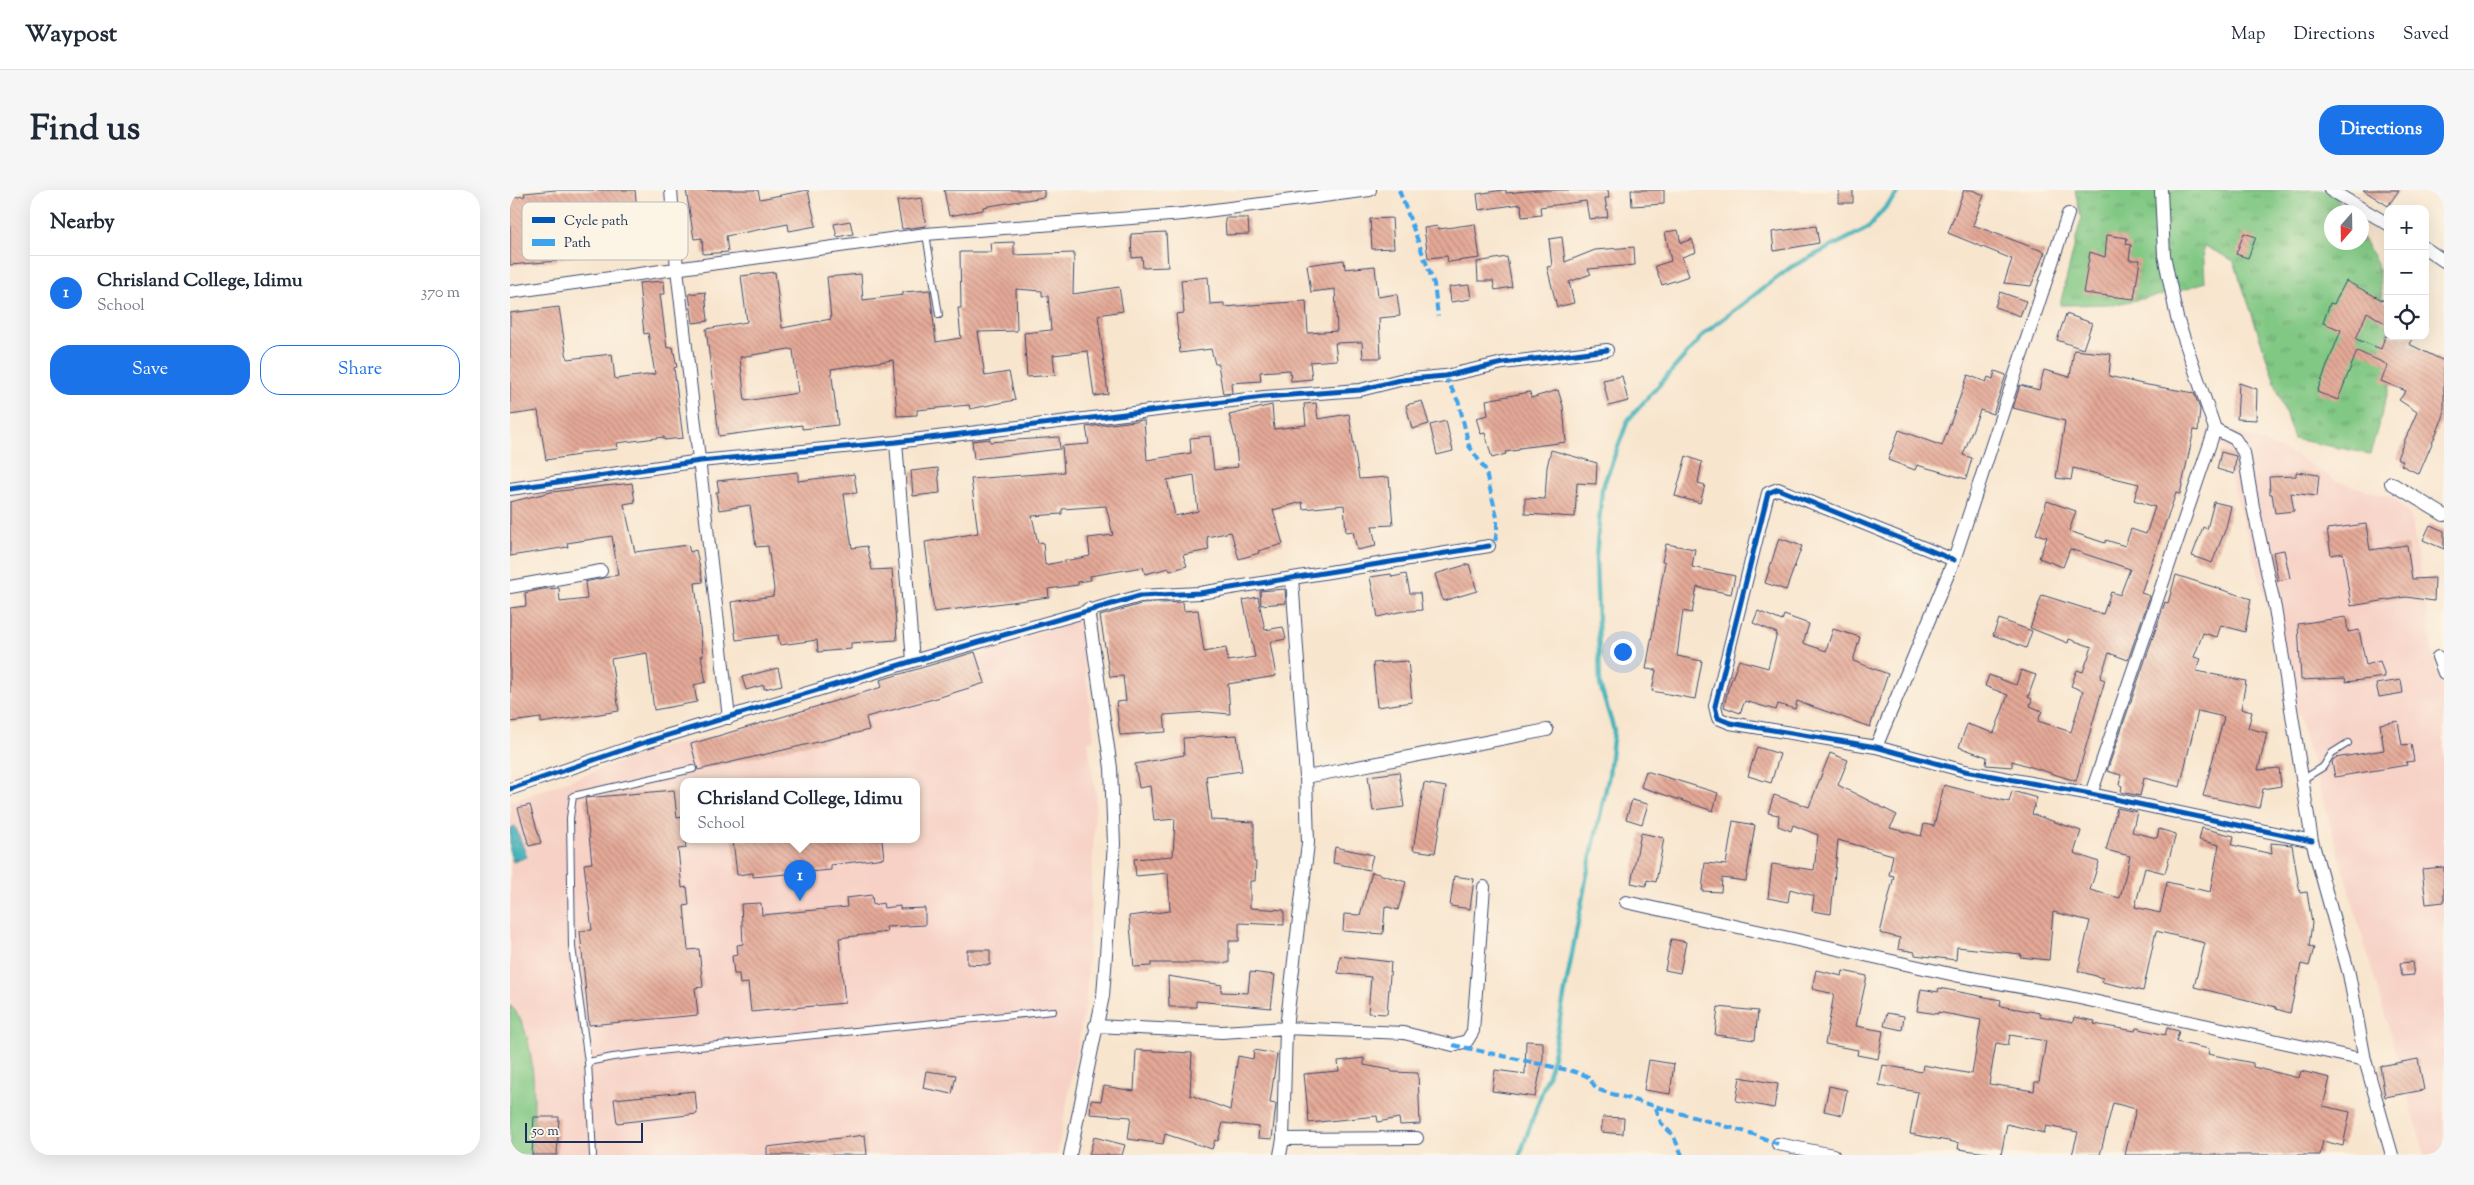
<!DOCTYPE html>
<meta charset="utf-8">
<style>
:root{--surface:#fff;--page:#f6f6f7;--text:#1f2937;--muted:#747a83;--line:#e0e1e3;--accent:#1a73e8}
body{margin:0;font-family:"Sorts Mill Goudy",serif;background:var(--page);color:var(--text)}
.controls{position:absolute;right:15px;top:15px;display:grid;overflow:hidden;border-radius:10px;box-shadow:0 5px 20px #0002}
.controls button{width:45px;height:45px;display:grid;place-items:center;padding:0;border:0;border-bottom:1px solid var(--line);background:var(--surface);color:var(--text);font:25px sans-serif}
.compass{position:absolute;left:1814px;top:15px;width:45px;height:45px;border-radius:50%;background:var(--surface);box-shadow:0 5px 20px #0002;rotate:200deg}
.scale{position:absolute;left:15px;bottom:12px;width:118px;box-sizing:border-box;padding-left:5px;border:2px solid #1b2f5e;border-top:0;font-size:14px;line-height:18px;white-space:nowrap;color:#1b2f5e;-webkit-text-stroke:4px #fcf5e5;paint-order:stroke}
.you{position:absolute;left:1112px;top:461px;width:18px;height:18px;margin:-12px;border:4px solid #fff;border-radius:50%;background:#1a73e8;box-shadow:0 0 0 8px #1a73e833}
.badge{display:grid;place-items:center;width:32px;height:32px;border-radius:50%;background:var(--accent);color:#fff;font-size:16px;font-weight:700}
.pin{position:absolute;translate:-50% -41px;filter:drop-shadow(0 1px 2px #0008)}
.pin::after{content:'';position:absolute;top:26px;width:18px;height:15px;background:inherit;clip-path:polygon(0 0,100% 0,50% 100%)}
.popup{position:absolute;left:170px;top:588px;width:240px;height:65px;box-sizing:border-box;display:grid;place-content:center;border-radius:10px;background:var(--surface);filter:drop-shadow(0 1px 4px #0005);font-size:16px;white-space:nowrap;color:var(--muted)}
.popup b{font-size:19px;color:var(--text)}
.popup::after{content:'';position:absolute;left:50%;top:100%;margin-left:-10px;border:10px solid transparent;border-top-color:var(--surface)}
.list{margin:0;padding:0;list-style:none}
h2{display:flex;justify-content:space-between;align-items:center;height:65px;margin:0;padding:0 20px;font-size:21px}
h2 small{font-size:16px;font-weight:400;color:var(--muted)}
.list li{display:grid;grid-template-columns:32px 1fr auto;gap:15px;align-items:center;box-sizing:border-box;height:75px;padding:0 20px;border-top:1px solid var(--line)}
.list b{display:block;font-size:19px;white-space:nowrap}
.list p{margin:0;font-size:16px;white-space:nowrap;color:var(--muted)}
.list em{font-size:16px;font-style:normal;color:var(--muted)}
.actions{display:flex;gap:10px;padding:15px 20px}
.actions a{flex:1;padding:11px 0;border:1px solid var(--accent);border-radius:20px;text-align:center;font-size:18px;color:var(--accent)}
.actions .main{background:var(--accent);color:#fff}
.icon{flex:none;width:28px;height:28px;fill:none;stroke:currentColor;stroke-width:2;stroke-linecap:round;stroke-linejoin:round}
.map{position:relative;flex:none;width:1934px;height:965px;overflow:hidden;border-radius:20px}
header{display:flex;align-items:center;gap:30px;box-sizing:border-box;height:70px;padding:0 25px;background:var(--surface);border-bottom:1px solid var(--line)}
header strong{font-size:24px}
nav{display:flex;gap:28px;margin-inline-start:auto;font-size:18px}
.intro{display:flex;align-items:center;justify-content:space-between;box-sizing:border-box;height:120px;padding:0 30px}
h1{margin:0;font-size:35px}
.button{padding:12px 22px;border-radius:20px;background:var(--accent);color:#fff;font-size:18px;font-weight:700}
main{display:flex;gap:30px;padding:0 30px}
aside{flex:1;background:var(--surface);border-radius:20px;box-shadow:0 5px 20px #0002}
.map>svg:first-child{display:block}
</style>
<header>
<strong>Waypost</strong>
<nav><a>Map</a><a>Directions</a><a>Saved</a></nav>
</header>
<div class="intro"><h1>Find us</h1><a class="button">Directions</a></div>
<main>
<aside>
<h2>Nearby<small></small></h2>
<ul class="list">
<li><span class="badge">1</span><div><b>Chrisland College, Idimu</b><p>School</p></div><em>370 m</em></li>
</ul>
<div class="actions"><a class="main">Save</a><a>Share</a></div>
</aside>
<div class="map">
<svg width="1934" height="965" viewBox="0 0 1934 965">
<defs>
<pattern id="grass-tufts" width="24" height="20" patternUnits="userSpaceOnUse" patternTransform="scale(1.25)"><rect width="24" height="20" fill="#81c884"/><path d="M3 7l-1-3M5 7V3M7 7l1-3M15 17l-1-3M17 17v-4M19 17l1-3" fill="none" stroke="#69a36f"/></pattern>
<pattern id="water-ripples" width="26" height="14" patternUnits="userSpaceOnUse" patternTransform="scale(1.25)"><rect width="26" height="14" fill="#43b3ba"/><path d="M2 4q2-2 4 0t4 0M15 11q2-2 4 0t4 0" fill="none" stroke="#37929a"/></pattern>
<pattern id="building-back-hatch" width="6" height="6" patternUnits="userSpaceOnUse" patternTransform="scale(1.25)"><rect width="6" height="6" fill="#e5a997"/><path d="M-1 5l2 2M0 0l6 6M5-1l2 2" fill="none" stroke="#b98a7e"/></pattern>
</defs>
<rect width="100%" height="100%" fill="#fcf5e5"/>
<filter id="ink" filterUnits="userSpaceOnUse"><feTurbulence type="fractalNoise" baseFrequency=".02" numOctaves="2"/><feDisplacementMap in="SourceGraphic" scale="10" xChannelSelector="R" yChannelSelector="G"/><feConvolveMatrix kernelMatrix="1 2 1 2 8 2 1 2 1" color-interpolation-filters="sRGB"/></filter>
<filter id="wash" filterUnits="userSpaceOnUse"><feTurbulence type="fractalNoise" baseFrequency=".0096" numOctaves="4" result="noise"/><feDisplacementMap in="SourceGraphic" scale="20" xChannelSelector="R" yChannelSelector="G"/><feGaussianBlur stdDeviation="1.12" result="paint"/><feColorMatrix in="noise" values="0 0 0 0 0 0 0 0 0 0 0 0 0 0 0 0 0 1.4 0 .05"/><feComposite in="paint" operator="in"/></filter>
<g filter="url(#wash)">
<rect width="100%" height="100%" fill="#f8e5ce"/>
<path fill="#f7d1c6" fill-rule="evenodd" d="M1705,233L1787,266L1826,291L1883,308L1901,327L1925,474L1934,506V965H1915Z
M569,430L584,548L578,552L586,605L576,811L547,965H0V612L146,559L217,543ZM174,592H406V650H174Z"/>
<path fill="url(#grass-tufts)" stroke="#4e7c71" d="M1565,0H1822L1836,22H1822V52H1852V47L1867,73L1884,181L1860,264L1784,249L1724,71L1693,55L1695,92L1667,102L1606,114L1550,115L1571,29Z"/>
<path fill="#81c884" stroke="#4e7c71" d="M0,815C30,844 24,926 22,965H0Z"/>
<path fill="url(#water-ripples)" stroke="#2f718c" d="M5,636L17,667L3,672L0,663V638Z"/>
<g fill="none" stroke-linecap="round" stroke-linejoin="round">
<path stroke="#43b3ba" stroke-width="4.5" d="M1010,965L1041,876L1076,689L1099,585L1104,540L1090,495L1086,367L1092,299L1118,230L1196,142L1281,77L1358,38L1390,0"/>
</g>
<g id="blocks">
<path fill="url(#building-back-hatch)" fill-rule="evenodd" d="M46,0H125L131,58L47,69V71L0,75V8L15,6L14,3Z
M176,0H248L250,9L298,0L306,36L279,41L278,34L216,46L218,62L193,64L192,48L184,49Z
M434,0H534V7L473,17V20L439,26Z
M993,0H996V3L1027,0H1098L1099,8H1095L1098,27L1079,29L1076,11L1030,17L1031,25L1012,27L1011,14L969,20L967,4Z
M1121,0H1154V14L1122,16Z
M1329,0H1343V13H1329Z
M1454,0H1462L1474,5L1463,35L1535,62L1521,96L1494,93L1502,69L1438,43Z
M1853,0H1889L1878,16Z
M412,8L416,36L392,39L387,11Z
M715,28H738L739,44L716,45Z
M882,28L884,58L862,59L860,29Z
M340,31L343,44L327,47L324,34Z
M965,34L970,68L938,72L937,66L918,68L914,38L928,36L929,39Z
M1306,36L1309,53L1264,61L1262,42Z
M1168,40L1171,53L1182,49L1186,62L1172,67L1179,86L1152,95L1145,76L1161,71L1155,42Z
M656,42L658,77L633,78L632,67L622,68L621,44Z
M1734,43L1746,47L1738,68L1726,64Z
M1597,45L1617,48L1616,54L1621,55L1619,70H1630L1624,109L1573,103L1580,62L1595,67Z
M1052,47L1055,72L1085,60L1124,57L1125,75L1078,79L1081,84L1059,92L1064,113L1047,117L1037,77L1042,76L1039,49Z
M504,52V65L564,63L563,104L609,97L613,121L588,125L598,204L584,206L578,161L543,165L545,185L517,187L514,143L541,140L538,106H532V101L506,99L507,141L468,142L475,186L499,182L505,210L460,219L459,215L407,220V225L387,226L383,170L321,179L328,235L292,239V235L209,246L196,139L237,132L231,86L265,82L272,138L321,129L317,87L351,84L353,110L393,105V102L420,100L426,152L451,148L448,118H451L450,62H481L480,53ZM279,159L283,160L288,203L235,211L230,167Z
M997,67L1002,97L985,100L983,91H968L967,72Z
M834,70L835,79L865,76L868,107L887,104L890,126L869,128L871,168H853L852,152L825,153L827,170L800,172L802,189L781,191L780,180L750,182L751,191L721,193L722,203L713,204L708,174H705L701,159L670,163L666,124L674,123L671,90L698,87L700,114L714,113V117L796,111L798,143L827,141L825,99L801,102L797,75Z
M154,91L155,104H150L157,158L163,157L167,177L164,178L173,248L154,250V247L107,253L108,259L69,263V265L36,270L28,221L0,225V123L49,117L57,169L102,164L105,189L145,184L138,143L134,144L129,93Z
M1836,91L1878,113V135L1857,122L1846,149L1871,159L1875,146H1904L1899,154L1934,171V225L1909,284L1891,275L1893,271L1887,268L1907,222L1889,210L1896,201L1871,191L1877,176L1874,173L1847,161L1828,210L1807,202L1831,140L1813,133L1820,113L1824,114Z
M959,95L961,109L941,112L939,97Z
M195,102L198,131L183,133L179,104Z
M1490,102L1516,111L1510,126L1485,117Z
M1556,124L1582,133L1573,159L1547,150Z
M1564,160L1601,164L1599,186L1632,194L1684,203L1690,219L1688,241L1684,240L1670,304L1666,303L1631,403L1640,406L1618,470L1599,463L1590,488L1595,490L1566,591L1502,571V577L1476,575L1477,567L1449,557L1457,534L1484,543L1498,505L1475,496L1479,485L1506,495L1511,480L1526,485L1518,507L1522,509L1520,516L1532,521L1528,531L1561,542L1573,501L1561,496L1567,480L1573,482L1582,457L1559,449L1558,453L1520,438L1532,405L1593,424L1601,402L1610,405L1620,379L1560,359L1553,377L1529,368L1537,347L1526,344L1537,311L1566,321L1559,341L1595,353L1596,350L1615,356L1621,339L1636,344L1645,317L1624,310L1629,294L1563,278L1561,290L1546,288L1555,231L1503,218L1510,195L1529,200L1534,180L1560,187Z
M1485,181L1496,185L1483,224L1470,220L1453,265L1462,268L1456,289L1407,275L1405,280L1378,270L1389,240L1432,256L1458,185L1476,192L1478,187L1483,189Z
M1112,186L1118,211L1099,216L1093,190Z
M1729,193L1747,199L1746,230L1727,229Z
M1048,200L1053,216L1056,252L1009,258V260L995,262L996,264L982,268L975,243L971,244L966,228L978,225L976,210L1020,202L1021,208Z
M912,211L919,234L902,239L896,215Z
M806,213L808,229L839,224L849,289L879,287L883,335L862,336L866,356L847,360L843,341L836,342L834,315L793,319L792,312L763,320L773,354L748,361L749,363L729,369L721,342L697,347L699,360L673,365L677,376L660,381L659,378L635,384L633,377L580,386L581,390L568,392V395L538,399L539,407L424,422L415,352L468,343L461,289L554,282L552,256L579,254L576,237L634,230L637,270L681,263L680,248L700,246L704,280L728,277L725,248L719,225L762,215L764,239L796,235L794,214ZM684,285L688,321L665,326L657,290ZM596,316L603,345L578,348L580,366L535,375L533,352L528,353L522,326L552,324V319Z
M936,231L943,261L927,265L920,235Z
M549,247L550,259L464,269L462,251L480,249V252Z
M1041,260L1087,273L1086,294L1067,293L1065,327L1015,324V308L1035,309L1037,277Z
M1711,262L1726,266L1724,284L1707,279Z
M1176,266L1192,272L1188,293L1195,295L1190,313L1165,306Z
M428,278L430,303L403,306L401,281Z
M288,282V291L344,284L347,303L334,304L342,358L357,356L362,380L382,379L387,450L341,453V459L308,462L307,450L270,455L268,445L226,450L221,412L263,406L264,399L258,356L246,357L240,315L209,320L206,302H209L207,291Z
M1786,282L1809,285L1807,306L1781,303L1784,321L1765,323L1762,304H1760L1759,287L1786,286Z
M122,293L125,312L114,314L125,362L178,355L180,362L186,360L193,392L185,393L193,466H191L196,492L184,495L187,512L144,520L137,463L101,469L109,521L31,533V528L0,532V418L16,416L15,403L33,399L49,398L50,412L77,409L75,392L108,385L102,346L57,353L58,357L0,366V312L41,302Z
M1704,312L1721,316L1716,338L1702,373L1682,366L1693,337L1697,339Z
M1856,334L1860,360L1897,355L1902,389L1925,388L1924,411L1896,407L1841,416L1833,363L1821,365L1817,339Z
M1920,335L1934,341V359L1913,350Z
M1269,348L1292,356L1276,400L1255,393Z
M1156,354L1185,359L1182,377L1225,386L1221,404L1187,397L1182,423L1173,421L1167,466L1192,471L1185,509L1142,501L1146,480L1136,479L1155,372L1152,371Z
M1774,360L1780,388L1768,391L1763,362Z
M959,374L967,401L933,411L925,384Z
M881,384L882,387L896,384L900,403H910L912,420L889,422L868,427L860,387Z
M1666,385L1741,409L1735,442L1711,435L1707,447L1693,443L1684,467L1691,469L1686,481L1736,491L1731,519L1742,522L1738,538L1757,543L1748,580L1769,578L1771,596L1753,599L1749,618L1693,606L1714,527L1688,521L1670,597L1634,588L1630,606L1611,602L1612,596L1609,595L1611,585L1597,581L1655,412L1658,413Z
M775,399L776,413L751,415L750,401Z
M748,407L755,440L773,437L776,449L760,452L766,486L718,494L720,524L697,522L654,525L656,542L610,545L606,512L616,511L613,486L600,487L590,426L631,414L673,412L674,421L688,420L694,462L716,458L718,471L745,467L733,410Z
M1248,421L1272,431L1274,425L1299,434L1293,453L1316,461L1323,439L1350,447L1343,471L1378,484L1360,537L1287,511L1285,519L1268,514L1266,520L1235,511L1230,523L1214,517L1218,499L1229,470L1258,478L1267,443L1243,433Z
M1836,427L1838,442L1849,440L1856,475L1870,471L1875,487L1836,492L1835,488L1791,490L1788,434Z
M1489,429L1522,441L1516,458L1483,445Z
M465,462L475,493L427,508L356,527L359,540L188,580L181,554L372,497L370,490Z
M898,471L902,512L867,517L863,473Z
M268,478L272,495L254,499V495L236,500L232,487Z
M1891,490L1893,503L1869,507L1866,494Z
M1888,531L1892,555L1901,554L1904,571L1896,572L1897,575L1825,587L1822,572L1825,568L1874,560L1870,534Z
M727,545L732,581L696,586L701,630L744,632V672H746L745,691H740V718L774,720V735L729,733V751H719V773H641V776L624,777L619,726L660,721L658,683L626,686L624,669L663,666L665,629L644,631L640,596L629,598L625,574L674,565L673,548Z
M1247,557L1270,564L1261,593L1238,586Z
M1320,563L1338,570L1328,595L1387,625L1380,638L1411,646L1414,634L1424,636L1434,595L1499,612L1502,601L1527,608L1522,624L1571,641L1564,663L1589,672L1580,700L1610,708L1620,666L1596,660L1607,618L1627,622L1622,642L1647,648L1649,639L1666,644L1655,683L1635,678L1625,717L1650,723L1657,692L1700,702L1709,655L1689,650L1692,638L1724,646L1722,655L1762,664L1761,653L1782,655L1790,703L1797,702L1802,733L1799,756L1804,758L1799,776L1791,774L1780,823L1766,819V817L1684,797L1695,753L1646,741L1633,801L1592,792L1593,788L1568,781L1580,731L1543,722L1539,770L1510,767L1511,764L1447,757L1446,770L1405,765V762L1388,759L1390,748L1370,743L1384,686L1379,685L1383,665L1328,650L1321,724L1302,721L1304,706L1280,699L1278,712L1258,708L1262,674L1304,680L1308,645L1283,635L1281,641L1268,636L1269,625L1258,623L1264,605L1299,617Z
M1136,581L1208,603L1203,621L1131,597Z
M889,582L894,617L863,621L858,586Z
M914,593L936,597L925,663L903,660Z
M164,600L167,628L172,627L176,658L168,659L172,698L177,697L179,715L174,716L178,760L189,759L193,797L185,798L188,825L79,835L70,741L82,740L74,674L82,673L75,608Z
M1122,610L1138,614L1132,634L1116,629Z
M20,615L31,653L19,656L8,618Z
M1223,631L1245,635L1236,691L1212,688L1211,702L1192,701L1195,673L1216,675Z
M1131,643L1154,648L1146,692L1137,690L1136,696L1121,693Z
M223,650H372L374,668L321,675V680L243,687V683L227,685Z
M825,657L863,665L859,680L823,673Z
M1934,677V712L1916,714L1912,679Z
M862,682L896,692L888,720L875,716L873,744L833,741L834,724L850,725Z
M944,686L964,689L960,719L940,716Z
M362,705L363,715L373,713L374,718L390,716V719L415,718V735L376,737L377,742L329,748L335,813L241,822L238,793L230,794L229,784H224L222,766L228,765L227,755L233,754L231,714L251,713L252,725L337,717L336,708Z
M1161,749L1176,752L1170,783L1155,780Z
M457,760H480V775L457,774Z
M830,766L881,772L877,824L858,823L861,787L828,783Z
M1902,772L1904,785L1892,786L1890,773Z
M1306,780L1332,786L1333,781L1357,786L1346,836L1373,841L1368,869L1347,865L1348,860L1315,854L1324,804L1302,799Z
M740,782L765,785L761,818L686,811V817H659L658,786L712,795L711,802L738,803Z
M1429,798L1491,810L1490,816L1530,823V826L1563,832L1564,827L1585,831L1584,834L1625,841L1626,838L1655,845L1657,838L1669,841L1666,852L1699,859L1698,864L1743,873V877L1789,888L1791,881L1820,888L1813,916L1840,922L1833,956L1813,951L1810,965H1615L1626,919L1603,913L1590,965H1562L1568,942L1536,936L1534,943L1497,934L1491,965L1448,959L1449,953L1400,944L1408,902L1369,895L1373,875L1412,882L1413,875L1462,884L1471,830L1428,822V824L1407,821L1411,799L1428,802ZM1500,845L1536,851L1529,892H1525L1524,901L1479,894L1486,853L1498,855Z
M1208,817L1248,821L1245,850L1205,845Z
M1377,823L1394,826L1392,840L1374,836Z
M1016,851L1033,852V868L1025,907L982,901L985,880L1015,884Z
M626,860L682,863L680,905L720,920L728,866L743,869L744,860L767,864L760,913L766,914L762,949L748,948L749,937L713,933L708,951L705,950L702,959L655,944L653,954L618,949L621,927L580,924L581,910L591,911L594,896L624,901Z
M854,868V875L881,880L882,882L908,883L910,934L890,935L889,928L868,932L867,926L799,933L794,884L829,881L828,871Z
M1908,869L1914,900L1875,907L1870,876Z
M1139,870L1164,874L1160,904L1134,900Z
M416,881L446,885L442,904L413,898Z
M1230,887L1268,894L1264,918L1226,911Z
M1319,896L1337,900L1332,925L1314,921Z
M185,901L187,924L107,933L104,909Z
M24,927H49L47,965H22Z
M1093,927L1114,928L1113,944L1091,942Z
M355,945L357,965H257V957Z
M584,947L615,955L612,965H579Z"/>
</g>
</g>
<g filter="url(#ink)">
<use href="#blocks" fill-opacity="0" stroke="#3c4a6f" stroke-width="1"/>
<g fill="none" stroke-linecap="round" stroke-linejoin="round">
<defs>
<path id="lane" d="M416,44L429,125
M1792,590L1813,577L1822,563L1838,553
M78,872L103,867L158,860L543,821
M83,965L78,872L62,757L60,628L63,606L183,579"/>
<path id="street" d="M161,0L167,79L219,528
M1820,0L1878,34
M1915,58L1934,71
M0,102L416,44L673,24L860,0
M1705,239L1725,249L1734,263L1743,317L1765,418L1802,651L1839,784L1855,870L1882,965
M386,252L403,471
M1881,293L1934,325
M0,299L190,271L386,252L754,207L850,200L890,190L935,186L993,173L1097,160
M1444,370L1268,299L1258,303L1205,516L1208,528L1220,533L1366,557L1455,581L1581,604L1802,651
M0,397L91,381
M1928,467L1934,483
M1366,557L1444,370L1558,24
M796,587L1037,540
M0,599L136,552L403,471L630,406L690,403L979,356
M1581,604L1705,239L1667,128L1654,65L1651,0
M1116,712L1445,785L1560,806L1855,870
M585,836L712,842L776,838L894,843L943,855L957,851L963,841L974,697
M773,949L907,948
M1268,954L1323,965
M560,965L593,806L604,654L601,578L578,419
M770,965L773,949L776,838L798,653L796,587L782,388"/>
</defs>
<use href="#lane" stroke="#3c4a6f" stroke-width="8"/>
<use href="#street" stroke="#3c4a6f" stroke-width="14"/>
<use href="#lane" stroke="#fff" stroke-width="6"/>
<use href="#street" stroke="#fff" stroke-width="12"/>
<path stroke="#3da3ed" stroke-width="4" stroke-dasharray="8 4" stroke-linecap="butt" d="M889,0L924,94L928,126
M935,186L949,213L959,256L975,279L987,327V341L985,352L979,356
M943,855L1062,881L1077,886L1087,899L1092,901L1243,944L1268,954
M1146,918L1151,933L1163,945L1172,965"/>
<defs>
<path id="cycleway" d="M0,299L190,271L386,252L754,207L850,200L890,190L935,186L993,173L1097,160
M1444,370L1268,299L1258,303L1205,516L1208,528L1220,533L1366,557L1455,581L1581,604L1802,651
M0,599L136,552L403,471L630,406L690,403L979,356"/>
</defs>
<use href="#cycleway" stroke="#fcf5e5" stroke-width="8"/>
<use href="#cycleway" stroke="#0057b8" stroke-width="5"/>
</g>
</g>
<rect x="12" y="12" width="166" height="58" rx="8" fill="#fcf5e5" stroke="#b8babc" stroke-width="1"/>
<rect x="22" y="27" width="23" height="6" fill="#0057b8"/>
<rect x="22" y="49" width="23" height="7" fill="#3da3ed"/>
<g font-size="14" fill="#1b2f5e">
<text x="54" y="35">Cycle path</text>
<text x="54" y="57">Path</text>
</g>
</svg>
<div class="controls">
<button>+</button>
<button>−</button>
<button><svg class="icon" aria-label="locate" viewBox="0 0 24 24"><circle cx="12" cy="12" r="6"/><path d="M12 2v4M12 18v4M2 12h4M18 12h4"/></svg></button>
</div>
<svg class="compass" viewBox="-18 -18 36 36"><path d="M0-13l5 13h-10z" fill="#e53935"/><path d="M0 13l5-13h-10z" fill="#747a83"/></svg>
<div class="scale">50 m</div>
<div class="you"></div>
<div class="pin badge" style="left:290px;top:711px">1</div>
<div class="popup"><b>Chrisland College, Idimu</b>School</div>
</div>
</main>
